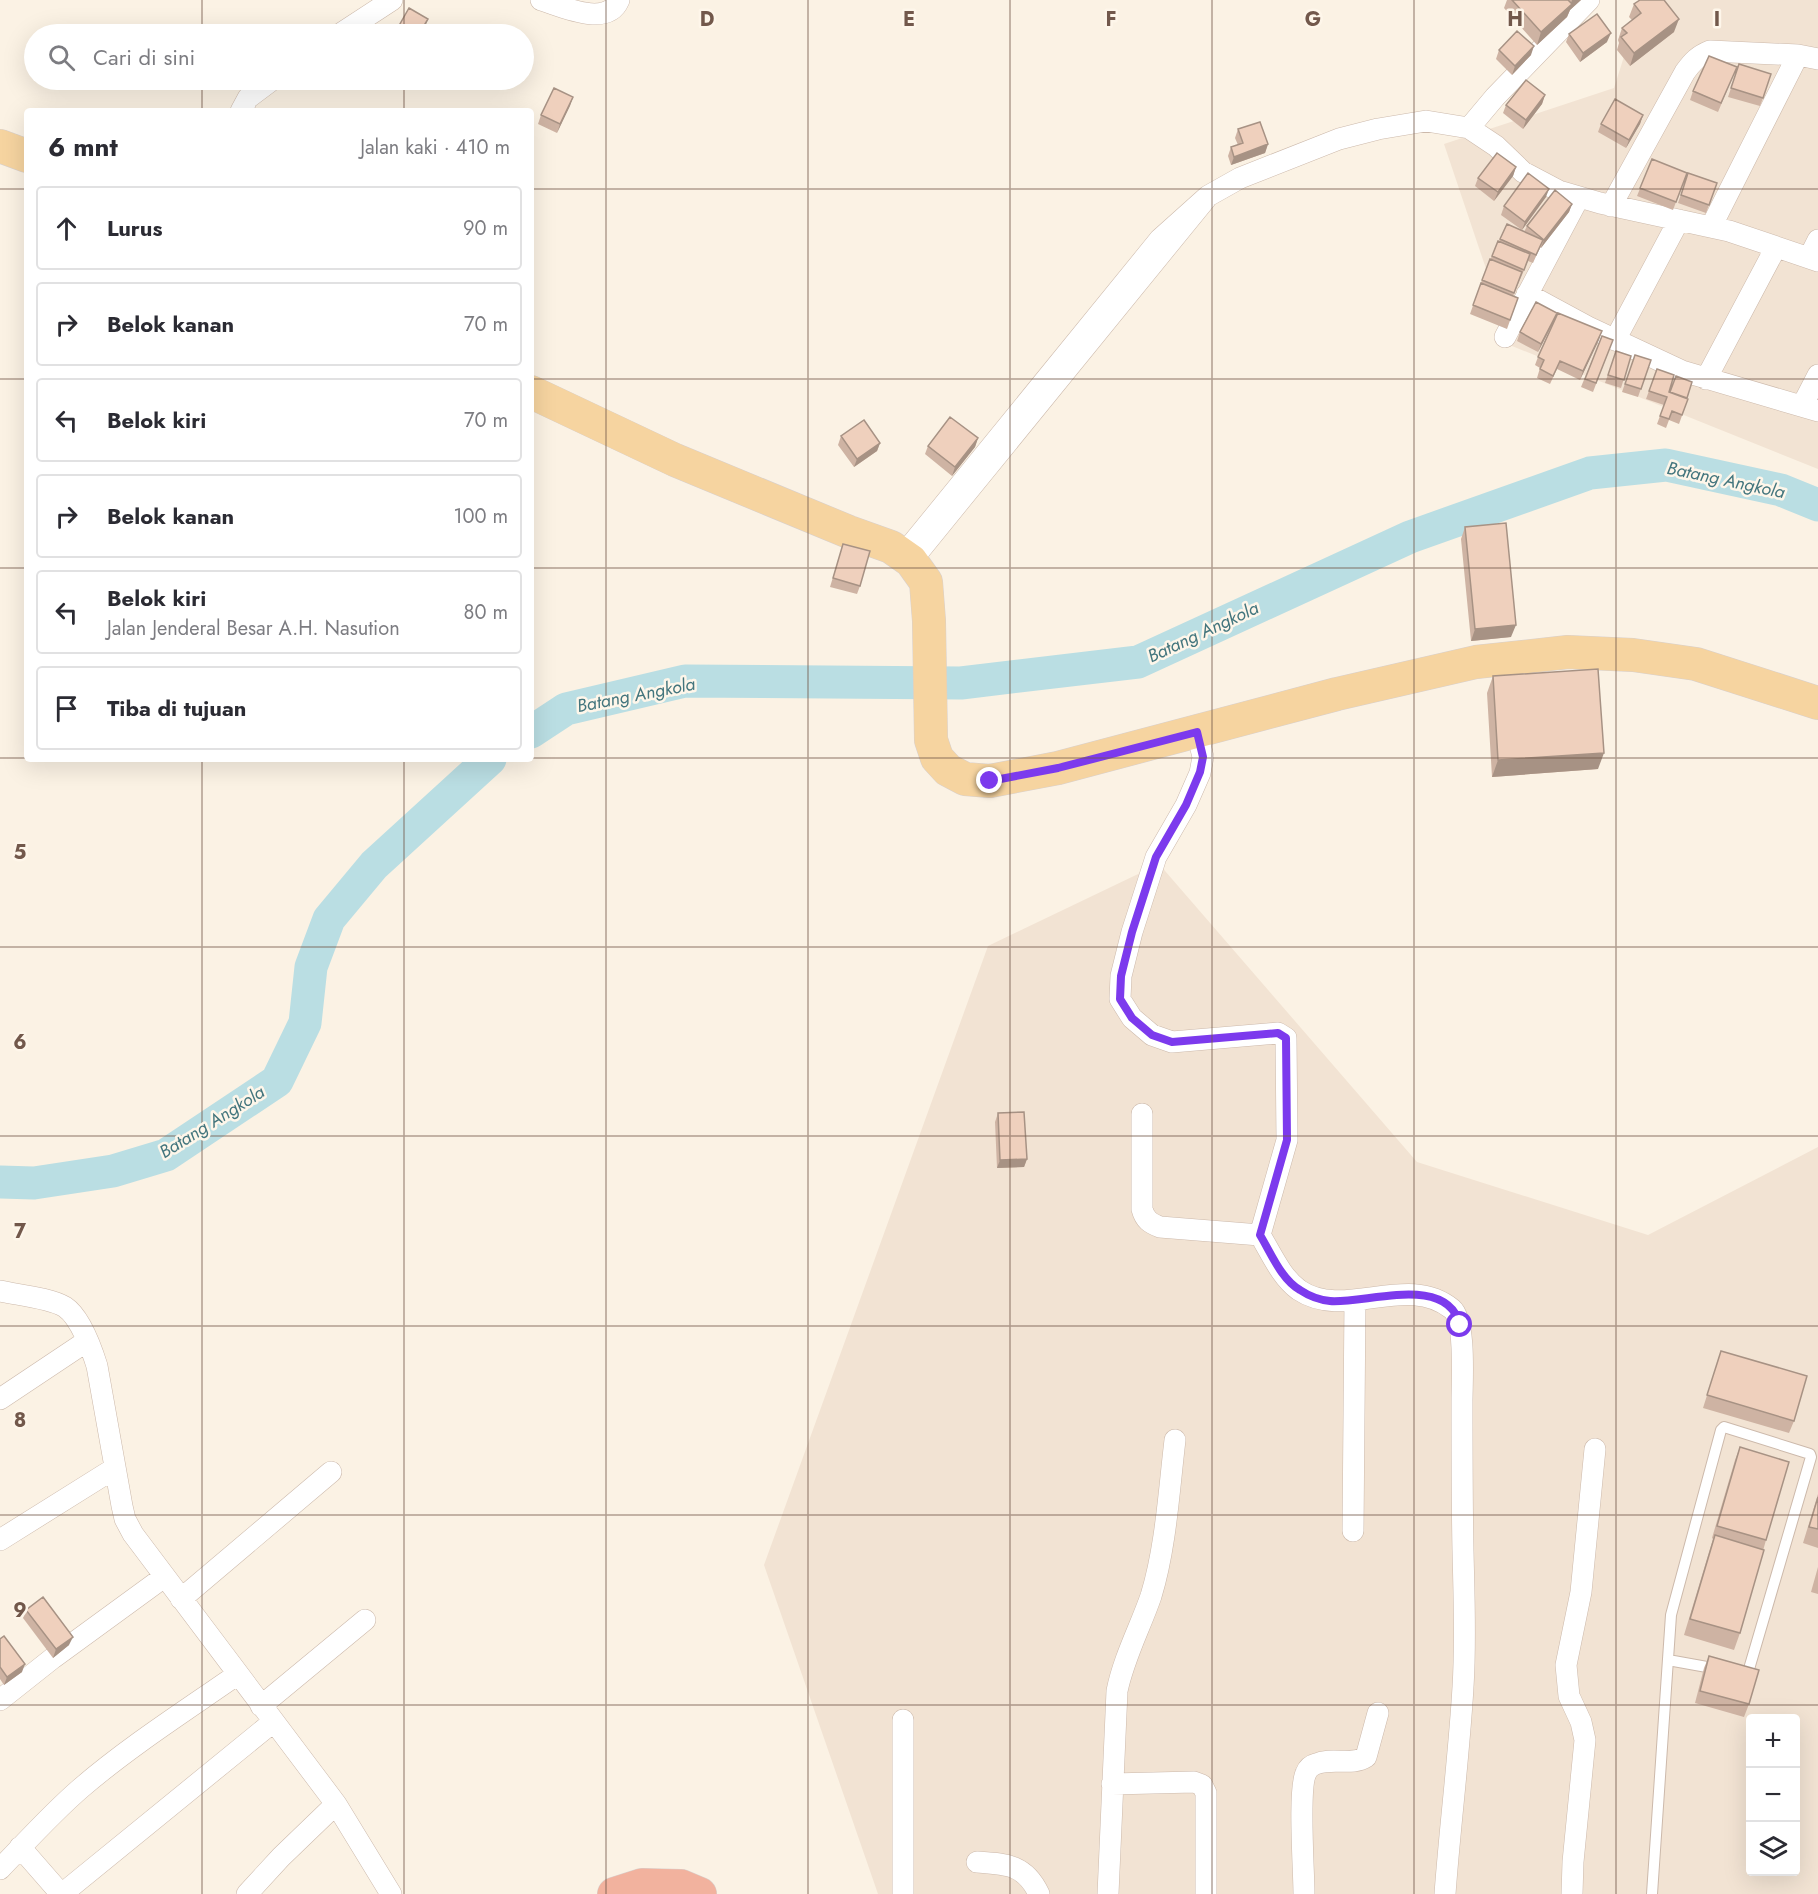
<!DOCTYPE html>
<html lang="id">
<meta charset="utf-8">
<style>
:root{--surface:#fff;--page:#f2f2f3;--text:#2b2b33;--muted:#7c7c81;--line:#e1e1e2}
body{margin:0;font-family:Jost,sans-serif;background:var(--page);color:var(--text)}
.controls{position:absolute;right:18px;bottom:18px;display:grid;overflow:hidden;border-radius:6px;box-shadow:0 6px 24px #0002}
.controls button{width:54px;height:54px;display:grid;place-items:center;padding:0;border:0;border-bottom:2px solid var(--line);background:var(--surface);color:var(--text);font:30px sans-serif}
.stop{position:absolute;width:18px;height:18px;margin:-14px;border:4px solid #7c3aed;border-radius:50%;background:#fff}
.stop.end{background:#7c3aed;border-color:#fff;box-shadow:0 2px 6px #0008}
.list{margin:0;padding:0;list-style:none}
h2{display:flex;justify-content:space-between;align-items:center;height:78px;margin:0;padding:0 24px;font-size:26px}
h2 small{font-size:20px;font-weight:400;color:var(--muted)}
.list li{display:grid;grid-template-columns:39px 1fr auto;gap:18px;align-items:center;box-sizing:border-box;height:84px;margin:0 12px 12px;padding:0 12px;border:2px solid var(--line);border-radius:6px}
.list b{display:block;font-size:22px;white-space:nowrap}
.list p{margin:0;font-size:20px;white-space:nowrap;color:var(--muted)}
.list em{font-size:20px;font-style:normal;color:var(--muted)}
.icon{flex:none;width:33px;height:33px;fill:none;stroke:currentColor;stroke-width:2;stroke-linecap:round;stroke-linejoin:round}
.map{position:relative;flex:none;width:1818px;height:1894px;overflow:hidden}
.search{position:absolute;background:var(--surface);box-shadow:0 6px 24px #0002;left:24px;top:24px;width:510px;height:66px;display:flex;align-items:center;gap:15px;box-sizing:border-box;padding:0 21px;border-radius:33px;color:var(--muted);font-size:22px}
.panel{position:absolute;background:var(--surface);box-shadow:0 6px 24px #0002;left:24px;top:108px;width:510px;height:654px;border-radius:6px}
.map>svg:first-child{display:block}
</style>
<div class="map">
<svg width="1818" height="1894" viewBox="0 0 1818 1894">
<rect width="100%" height="100%" fill="#fbf2e4"/>
<path fill="#f2e3d3" fill-rule="evenodd" d="M1642,0H1818V469L1512,346L1444,144L1614,88Z
M1159,864L1417,1162L1648,1235L1818,1147V1894H878L764,1565L988,946ZM1750,1718H1796V1872H1750Z"/>
<g fill="none" stroke-linecap="round" stroke-linejoin="round">
<path stroke="#badee3" stroke-width="33" d="M531,732L566,709L685,681L961,683L1138,662L1410,537L1590,473L1666,465L1781,490L1818,505
M0,1182L34,1183L113,1171L166,1155L277,1081L305,1023L311,967L329,919L374,865L490,759"/>
<defs>
<path id="lane" d="M1668,1660L1718,1669
M1652,1894L1671,1615L1721,1430L1724,1427L1810,1454L1811,1457L1749,1669L1747,1673H1740"/>
<path id="street" d="M541,0C561,6 607,28 619,0
M340,34L392,0
M241,111L248,98L272,80
M1469,128L1495,97L1589,0
M1208,196L1240,178L1339,139L1378,129L1426,121L1469,128L1496,146L1523,172L1559,191L1600,203L1729,231L1818,261
M1611,206L1685,72C1693,61 1698,56 1710,51L1798,55L1818,59
M1711,227L1798,55
M1809,258L1818,240
M1527,294L1588,327L1682,371L1818,411
M1505,337L1579,197
M1615,340L1679,220
M1706,379L1776,247
M1802,406L1818,375
M903,555L1160,239L1208,196L911,561
M1197,732L1203,757L1200,773L1186,805L1156,857L1132,932L1121,976L1120,999L1132,1018L1152,1035L1172,1042L1278,1033L1286,1038L1287,1140L1260,1235
M1142,1114V1209C1145,1220 1150,1223 1160,1227L1260,1235C1271,1253 1281,1277 1299,1290C1345,1321 1407,1272 1452,1309C1466,1321 1462,1382 1462,1401C1462,1451 1462,1501 1463,1551C1464,1596 1466,1641 1463,1687C1459,1756 1450,1825 1445,1894
M0,1291C18,1295 50,1298 65,1307C80,1317 92,1350 97,1366L122,1506L125,1519L133,1534L336,1804L391,1894
M0,1399L87,1341
M1353,1531L1355,1300
M0,1540L115,1468
M181,1599L331,1472
M0,1700L53,1658L164,1577
M261,1706L365,1620
M1112,1784L1194,1782L1202,1785L1206,1793V1894
M20,1847L61,1894
M977,1862C1006,1864 1025,1864 1039,1894
M0,1869C27,1841 52,1813 81,1788C130,1746 185,1711 238,1674
M62,1894L273,1722
M247,1894L281,1857L336,1804
M903,1894V1720
M1108,1894L1117,1691C1124,1657 1140,1628 1151,1596C1166,1547 1169,1490 1175,1440
M1304,1894C1304,1871 1298,1789 1306,1773C1308,1768 1312,1765 1316,1764C1332,1757 1352,1766 1366,1757L1378,1713
M1572,1894L1573,1862L1585,1740L1581,1722L1569,1696L1566,1665L1581,1592L1595,1449"/>
<path id="primary" d="M0,146L27,156
M531,392L675,460L849,532L891,547L911,561L926,582L929,621L931,740L937,758L948,770L965,779L990,781L1058,768L1337,694L1476,662L1568,652L1633,655L1696,664L1818,703"/>
<path id="highway" d="M614,1894L642,1885L681,1886L700,1894"/>
</defs>
<use href="#lane" stroke="#ccb9ab" stroke-width="12"/>
<use href="#street" stroke="#ccb9ab" stroke-width="22"/>
<use href="#primary" stroke="#d8d0cd" stroke-width="34"/>
<use href="#highway" stroke="#d8d0cd" stroke-width="34"/>
<use href="#lane" stroke="#fff" stroke-width="10"/>
<use href="#street" stroke="#fff" stroke-width="21"/>
<use href="#primary" stroke="#f6d4a0" stroke-width="33"/>
<use href="#highway" stroke="#f2b29e" stroke-width="33"/>
</g>
<path fill="#ceb3a3" d="M1507,0H1581L1570,10L1567,17L1537,45L1504,8Z
M1634,4L1674,32L1630,66L1617,50L1619,43L1618,40L1622,28L1632,20L1629,17Z
M1569,34L1607,42L1580,62L1566,42Z
M1499,50L1531,55L1512,75L1496,59Z
M1739,64L1763,98L1760,106L1728,97Z
M1737,67L1718,112L1690,100L1693,91Z
M1545,95L1542,104L1523,129L1503,113L1506,105Z
M573,97L557,133L538,124L541,115Z
M1643,115L1640,124L1626,148L1598,132L1601,124Z
M1238,129L1268,144L1265,153L1231,165L1228,156L1231,147L1238,145L1235,138Z
M1652,159L1687,173L1673,210L1637,196Z
M1516,167L1513,176L1494,201L1475,186L1478,178Z
M1688,173L1717,183L1706,213L1678,203Z
M1546,197L1522,230L1501,215L1504,206Z
M1572,204L1569,212L1541,248L1540,247L1533,263L1528,261L1513,296L1518,298L1507,329L1470,314L1482,280L1498,241L1499,242L1507,224L1524,232L1527,226Z
M1557,313L1554,321L1538,352L1517,341L1520,332Z
M1602,331L1580,380L1557,369L1550,384L1537,378L1540,368L1535,365L1538,357Z
M1602,336L1613,340L1593,392L1581,387Z
M1616,351L1631,356L1621,388L1605,383Z
M1635,355L1651,360L1638,397L1622,392Z
M1657,369L1669,392L1688,399L1679,424L1669,420L1666,428L1657,424L1664,405L1646,399Z
M841,436L880,443L877,451L854,467L838,445Z
M978,438L975,447L952,476L925,454L928,446Z
M1465,527L1511,637L1471,641L1461,539Z
M843,544L860,586L857,594L830,587Z
M1493,676L1598,769L1492,777L1487,693Z
M998,1113L1027,1159L1024,1167L997,1168L995,1122Z
M1721,1351L1794,1421L1789,1433L1703,1408Z
M1740,1447L1766,1540L1740,1633L1734,1650L1684,1635L1709,1552L1713,1539L1712,1538L1735,1460Z
M1818,1494V1548L1803,1543Z
M1818,1567V1594L1811,1592Z
M26,1610L69,1645L53,1658L23,1618Z
M0,1639L22,1672L4,1685L0,1679Z
M1709,1656L1749,1704L1744,1717L1695,1703L1704,1668Z"/>
<path fill="#a79284" d="M1572,0H1581L1570,10L1567,17L1537,45L1541,32L1570,6Z
M428,19L425,27L421,34H419Z
M1679,19L1674,32L1630,66L1634,53Z
M1611,33L1607,42L1580,62L1583,53Z
M1534,46L1531,55L1512,75L1515,66Z
M1545,95L1542,104L1523,129L1526,120Z
M573,97L570,106L557,133L560,124Z
M1643,115L1640,124L1626,148L1629,140Z
M1268,144L1265,153L1231,165L1234,157Z
M1516,167L1513,176L1494,201L1498,192Z
M1549,189L1546,197L1522,230L1525,222Z
M1572,204L1569,212L1541,248L1544,240Z
M1557,313L1554,321L1538,352L1541,344Z
M1602,331L1599,340L1580,380L1583,371Z
M978,438L975,447L952,476L955,467Z
M880,443L877,451L854,467L857,459Z
M1516,625L1511,637L1471,641L1475,629Z
M1604,753L1598,769L1492,777L1498,760Z
M1027,1159L1024,1167L997,1168L1000,1160Z
M73,1637L69,1645L53,1658L56,1649Z
M25,1664L22,1672L4,1685L7,1677Z"/>
<path fill="#efd0bd" stroke="#a79284" stroke-width="1.5" d="M1512,0H1568L1572,4L1541,32Z
M1640,0H1664L1679,19L1634,53L1621,37L1627,33L1622,28L1641,13L1634,4Z
M409,8L428,19L419,34H402L396,31Z
M1597,14L1611,33L1583,53L1569,34Z
M1517,31L1534,46L1515,66L1499,50Z
M1709,56L1737,67L1721,103L1693,91Z
M1739,64L1771,74L1763,98L1731,88Z
M1526,80L1545,95L1526,120L1506,105Z
M554,88L573,97L560,124L541,115Z
M1615,99L1643,115L1629,140L1601,124Z
M1260,122L1268,144L1234,157L1231,147L1243,143L1238,129Z
M1497,153L1516,167L1498,192L1478,178Z
M1652,159L1687,173L1676,202L1640,188Z
M1528,173L1549,189L1525,222L1504,206Z
M1688,173L1717,183L1709,205L1681,195Z
M1555,190L1572,204L1544,240L1527,226Z
M1507,224L1543,240L1536,255L1500,239Z
M1498,241L1530,254L1524,270L1492,256Z
M1490,259L1522,272L1514,293L1482,280Z
M1481,283L1518,298L1510,320L1473,305Z
M1536,302L1557,313L1541,344L1520,332Z
M1558,313L1602,331L1583,371L1560,361L1553,376L1540,369L1544,360L1538,357Z
M1602,336L1613,340L1596,383L1585,379Z
M1616,351L1631,356L1624,380L1608,375Z
M1635,355L1651,360L1641,389L1625,384Z
M1657,369L1674,375L1669,392L1688,399L1682,415L1672,411L1669,419L1660,416L1667,397L1649,391Z
M1676,376L1692,382L1687,398L1670,392Z
M950,417L978,438L955,467L928,446Z
M864,420L880,443L857,459L841,436Z
M1506,523L1516,625L1475,629L1465,527Z
M843,544L870,551L860,586L833,578Z
M1598,669L1604,753L1498,760L1493,676Z
M1024,1112L1027,1159L1000,1160L998,1113Z
M1721,1351L1807,1376L1794,1421L1707,1395Z
M1740,1447L1789,1462L1766,1540L1717,1526Z
M1818,1497V1529L1809,1527Z
M1715,1535L1764,1550L1740,1633L1690,1619Z
M43,1597L73,1637L56,1649L26,1610Z
M4,1636L25,1664L7,1677L0,1667V1639Z
M1709,1656L1759,1670L1749,1704L1700,1691Z"/>
<g fill="none" stroke-linecap="round" stroke-linejoin="round">
<path stroke="#7c3aed" stroke-width="8" d="M990,781L1058,768L1197,732L1203,757L1200,772L1186,805L1156,857L1132,932L1121,976L1120,999L1132,1018L1152,1035L1172,1042L1278,1033L1286,1038L1287,1140L1260,1235C1271,1253 1281,1279 1300,1290C1309,1296 1320,1300 1330,1301C1366,1304 1447,1273 1460,1325"/>
</g>
<path fill="none" stroke="#72584b" stroke-width="1.5" stroke-opacity="0.55" d="M202,0V34M404,0V34M606,0V1894M808,0V1894M1010,0V1894M1212,0V1894M1414,0V1894M1616,0V1894M202,80V111M404,80V111M0,189H27M531,189H1818M0,379H27M531,379H1818M0,568H27M531,568H1818M0,758H27M531,758H1818M202,759V1894M404,759V1894M0,947H1818M0,1136H1818M0,1326H1818M0,1515H1818M0,1705H1818"/>
<g text-anchor="middle" stroke-width="5" stroke-linejoin="round" paint-order="stroke">
<g font-size="18" font-style="italic" fill="#43757d" stroke="#fef6ea">
<text transform="translate(1726 480) rotate(12)" y="6">Batang Angkola</text>
<text transform="translate(1203 632) rotate(-25)" y="6">Batang Angkola</text>
<text transform="translate(636 695) rotate(-11)" y="6">Batang Angkola</text>
<text transform="translate(212 1122) rotate(-32)" y="6">Batang Angkola</text>
</g>
</g>
<g font-size="20" text-anchor="middle" font-weight="bold" fill="#72584b" stroke="#fef6ea" stroke-width="5" stroke-linejoin="round" paint-order="stroke">
<text x="707" y="26">D</text>
<text x="909" y="26">E</text>
<text x="1111" y="26">F</text>
<text x="1313" y="26">G</text>
<text x="1515" y="26">H</text>
<text x="1717" y="26">I</text>
<text x="20" y="859">5</text>
<text x="20" y="1049">6</text>
<text x="20" y="1238">7</text>
<text x="20" y="1427">8</text>
<text x="20" y="1617">9</text>
</g>
</svg>
<div class="controls">
<button>+</button>
<button>−</button>
<button><svg class="icon" aria-label="layers" viewBox="0 0 24 24"><path d="M12 4l9 5-9 5-9-5zM3 14l9 5 9-5"/></svg></button>
</div>
<div class="stop" style="left:1460px;top:1325px"></div>
<div class="stop end" style="left:990px;top:781px"></div>
<div class="search"><svg class="icon" aria-label="search" viewBox="0 0 24 24"><circle cx="10" cy="10" r="6"/><path d="M15 15l6 6"/></svg>Cari di sini</div>
<section class="panel">
<h2>6 mnt<small>Jalan kaki · 410 m</small></h2>
<ul class="list">
<li><svg class="icon" aria-label="ahead" viewBox="0 0 24 24"><path d="M12 20V5M6 11l6-6 6 6"/></svg><div><b>Lurus</b></div><em>90 m</em></li>
<li><svg class="icon" aria-label="right" viewBox="0 0 24 24"><path d="M7 20v-9h11M14 6l5 5-5 5"/></svg><div><b>Belok kanan</b></div><em>70 m</em></li>
<li><svg class="icon" aria-label="left" viewBox="0 0 24 24"><path d="M17 20v-9H6M10 6l-5 5 5 5"/></svg><div><b>Belok kiri</b></div><em>70 m</em></li>
<li><svg class="icon" aria-label="right" viewBox="0 0 24 24"><path d="M7 20v-9h11M14 6l5 5-5 5"/></svg><div><b>Belok kanan</b></div><em>100 m</em></li>
<li><svg class="icon" aria-label="left" viewBox="0 0 24 24"><path d="M17 20v-9H6M10 6l-5 5 5 5"/></svg><div><b>Belok kiri</b><p>Jalan Jenderal Besar A.H. Nasution</p></div><em>80 m</em></li>
<li><svg class="icon" aria-label="arrive" viewBox="0 0 24 24"><path d="M6 21V4h12l-3 4 3 4H6"/></svg><div><b>Tiba di tujuan</b></div></li>
</ul>
</section>
</div>
